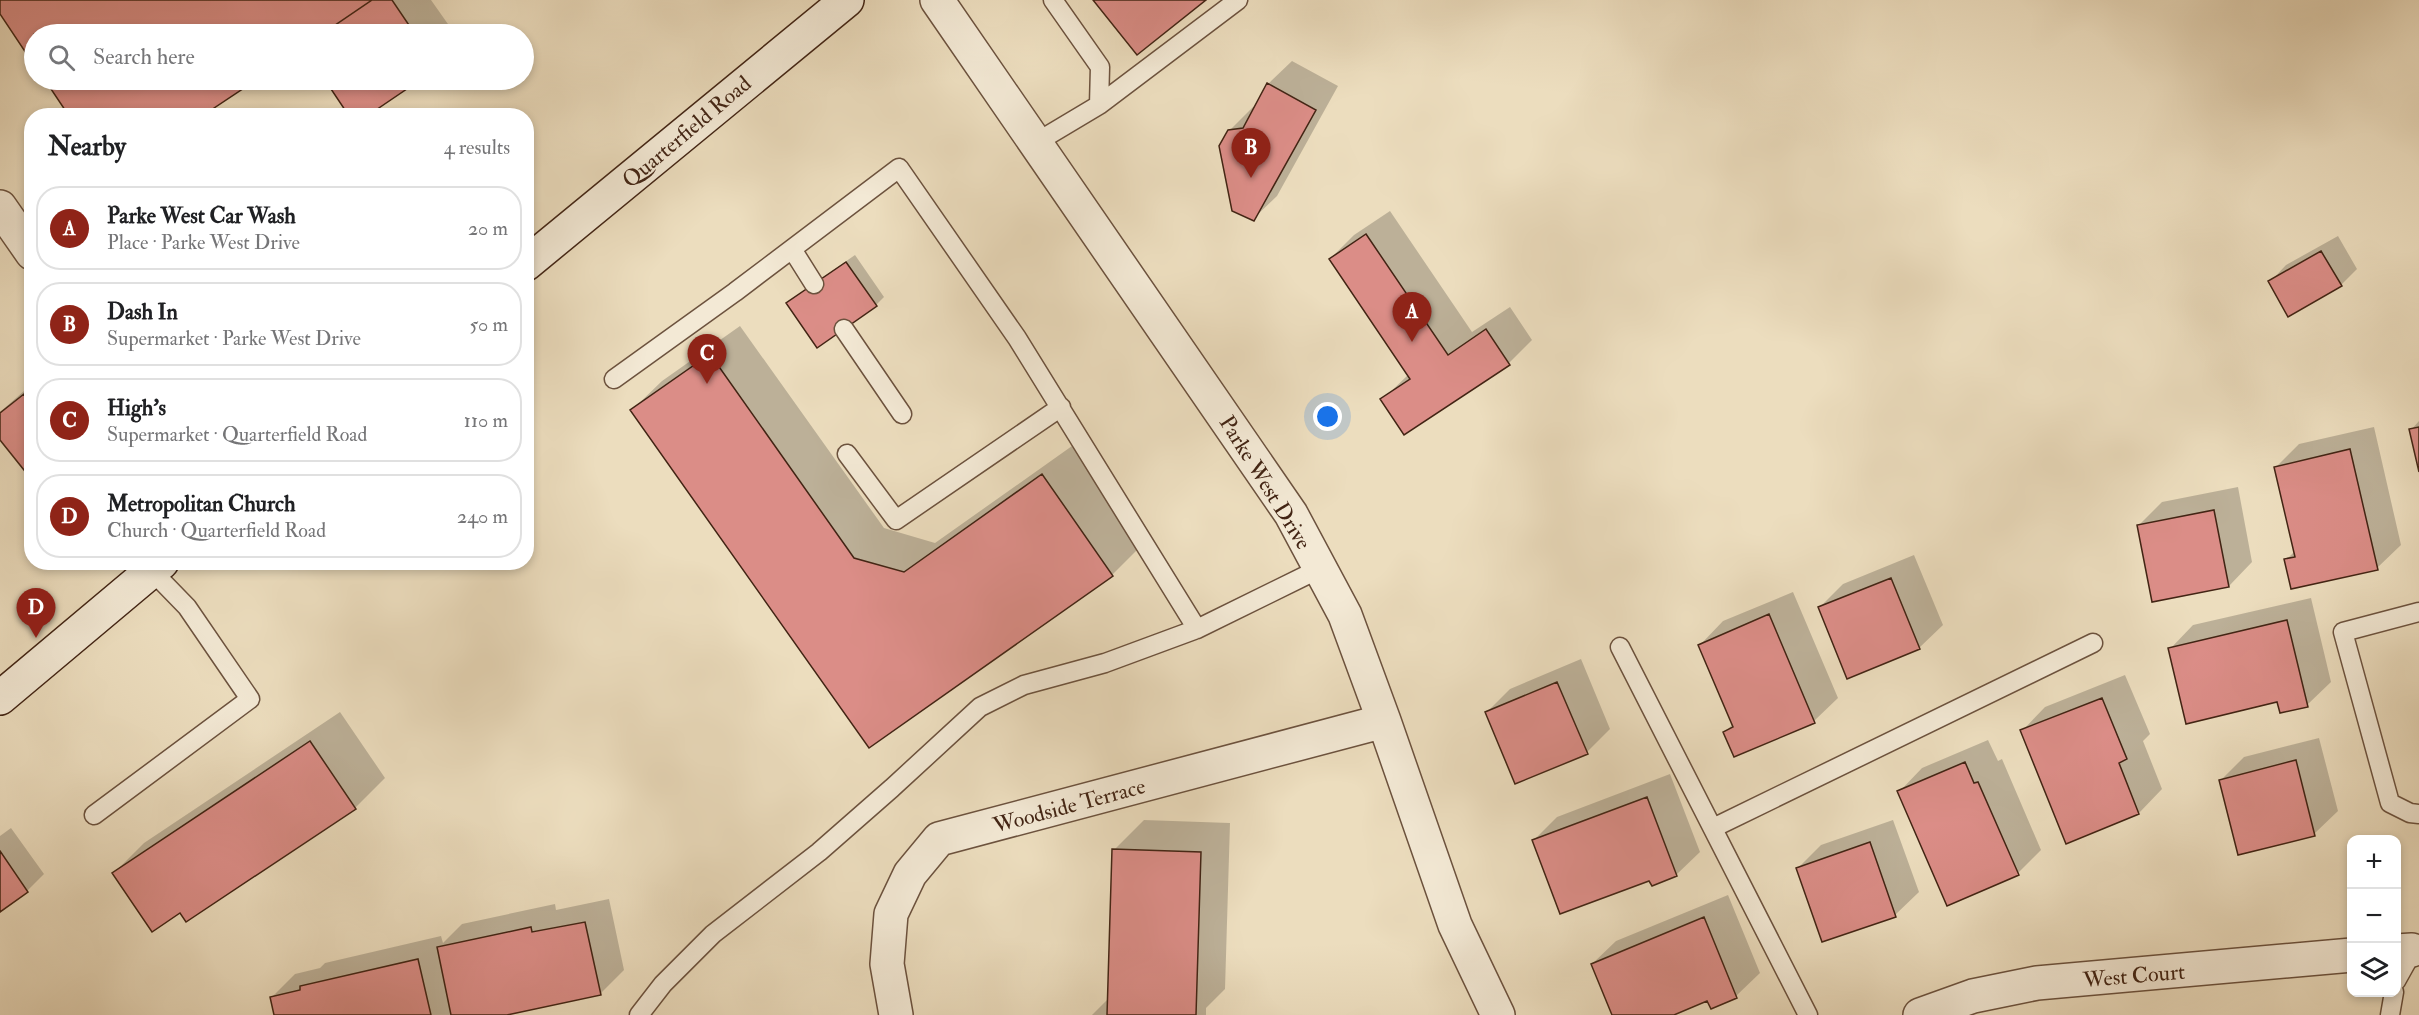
<!DOCTYPE html>
<meta charset="utf-8">
<style>
:root{--surface:#fff;--page:#f6f6f6;--text:#202124;--muted:#757577;--line:#e0e0e0;--accent:#8f2418}
body{margin:0;font-family:"IM FELL Double Pica",serif;background:var(--page);color:var(--text)}
.controls{position:absolute;right:18px;bottom:18px;display:grid;overflow:hidden;border-radius:12px;box-shadow:0 3px 9px #0003}
.controls button{width:54px;height:54px;display:grid;place-items:center;padding:0;border:0;border-bottom:2px solid var(--line);background:var(--surface);color:var(--text);font:30px sans-serif}
.you{position:absolute;left:1328px;top:417px;width:21px;height:21px;margin:-15px;border:4px solid #fff;border-radius:50%;background:#1a73e8;box-shadow:0 0 0 9px #1a73e833}
.badge{display:grid;place-items:center;width:39px;height:39px;border-radius:50%;background:var(--accent);color:#fff;font-size:20px;font-weight:700}
.pin{position:absolute;translate:-50% -50px;filter:drop-shadow(0 2px 3px #0008)}
.pin::after{content:'';position:absolute;top:32px;width:21px;height:18px;background:inherit;clip-path:polygon(0 0,100% 0,50% 100%)}
.list{margin:0;padding:0;list-style:none}
h2{display:flex;justify-content:space-between;align-items:center;height:78px;margin:0;padding:0 24px;font-size:26px}
h2 small{font-size:20px;font-weight:400;color:var(--muted)}
.list li{display:grid;grid-template-columns:39px 1fr auto;gap:18px;align-items:center;box-sizing:border-box;height:84px;margin:0 12px 12px;padding:0 12px;border:2px solid var(--line);border-radius:24px}
.list b{display:block;font-size:22px;white-space:nowrap}
.list p{margin:0;font-size:20px;white-space:nowrap;color:var(--muted)}
.list em{font-size:20px;font-style:normal;color:var(--muted)}
.icon{flex:none;width:33px;height:33px;fill:none;stroke:currentColor;stroke-width:2;stroke-linecap:round;stroke-linejoin:round}
.map{position:relative;flex:none;width:2419px;height:1015px;overflow:hidden}
.search{position:absolute;background:var(--surface);box-shadow:0 3px 9px #0003;left:24px;top:24px;width:510px;height:66px;display:flex;align-items:center;gap:15px;box-sizing:border-box;padding:0 21px;border-radius:33px;color:var(--muted);font-size:22px}
.panel{position:absolute;background:var(--surface);box-shadow:0 3px 9px #0003;left:24px;top:108px;width:510px;height:462px;border-radius:24px}
.map>svg:first-child{display:block}
</style>
<div class="map">
<svg width="2419" height="1015" viewBox="0 0 2419 1015">
<rect width="100%" height="100%" fill="#ecddbe"/>
<filter id="stains"><feTurbulence type="fractalNoise" baseFrequency=".00333" numOctaves="4"/><feColorMatrix values="0 0 0 0 .2 0 0 0 0 .09 0 0 0 0 .02 0 0 0 .5 -.17"/></filter>
<radialGradient id="worn" r=".72"><stop offset=".6" stop-color="#630" stop-opacity="0"/><stop offset="1" stop-color="#630" stop-opacity=".3"/></radialGradient>
<path fill="#0003" d="M0,0H431L455,34H34V62L0,12Z
M1292,61L1338,86L1277,196L1253,219L1229,131L1253,107L1256,106L1268,84Z
M46,80H253L200,116H71Z
M326,80H418L364,116H351Z
M1390,211L1472,332L1510,307L1532,340L1509,363L1382,400L1409,374L1330,259L1354,235Z
M2338,236L2357,269L2341,285L2270,282L2286,265Z
M855,255L884,297L876,305L788,303L796,296Z
M740,326L884,528L935,543L1072,446L1142,545L1112,575L869,746L632,410L662,381Z
M32,384V478L0,438V412Z
M2419,421V466L2411,430Z
M2374,427L2401,545L2377,568L2286,560L2295,551L2276,467L2299,444Z
M2238,487L2252,562L2229,586L2139,525L2162,502Z
M1914,555L1943,625L1919,648L1819,608L1843,584Z
M1793,592L1838,698L1814,721L1735,755L1725,732L1733,724L1700,645L1723,621Z
M2311,598L2331,682L2307,705L2278,701L2170,649L2193,625Z
M1581,659L1610,729L1587,752L1487,712L1510,689Z
M2125,675L2150,734L2143,741L2162,789L2139,813L2067,842L2022,731L2045,707Z
M340,712L385,778L355,808L181,911L114,873L144,843Z
M2319,738L2338,811L2314,834L2221,780L2244,757Z
M1988,740L1998,761L2002,759L2041,850L2018,873L1899,792L1922,768Z
M1670,774L1700,852L1676,875L1650,879L1534,840L1557,817Z
M1144,820L1230,823L1225,989L1206,1008V1015H1092L1109,998L1114,850Z
M1893,820L1919,892L1895,915L1798,868L1821,845Z
M11,828L44,874L27,891L0,910V836Z
M1728,895L1760,973L1736,996L1708,999L1670,1015H1614L1592,964L1616,941Z
M609,899L624,970L600,994L499,1015H276L272,997L295,974L320,968L325,963L441,936L443,943L462,924L555,904L556,910Z"/>
<path fill="#db8d87" stroke="#422414" stroke-width="1.5" d="M0,0H372L322,34H34V65L0,14Z
M372,0H392L415,34H322Z
M1093,0H1206L1137,55Z
M45,80H256L202,116H69Z
M325,80H420L367,116H349Z
M1267,83L1316,110L1254,221L1232,211L1219,146L1228,130L1243,128Z
M1366,234L1448,355L1486,329L1510,365L1404,435L1380,399L1410,379L1329,259Z
M2321,251L2342,286L2288,317L2268,281Z
M846,262L877,306L817,348L786,303Z
M710,354L854,558L904,572L1042,474L1113,576L869,748L630,410Z
M24,394L32,404V480L0,440V413Z
M2419,427V472L2409,429Z
M2350,449L2378,570L2291,589L2284,559L2295,557L2274,467Z
M2214,510L2229,587L2152,602L2137,525Z
M1891,578L1920,649L1847,679L1818,607Z
M1769,614L1815,723L1734,757L1723,732L1733,727L1698,645Z
M2287,620L2308,707L2280,713L2277,702L2186,724L2168,648Z
M1557,682L1588,754L1515,784L1485,712Z
M2102,698L2127,759L2119,763L2139,814L2066,844L2020,730Z
M310,741L356,809L186,922L180,913L152,932L112,873Z
M2296,760L2315,836L2238,855L2219,780Z
M1965,762L1974,783L1978,782L2019,875L1947,906L1897,791Z
M1647,797L1677,876L1652,886L1649,881L1560,914L1532,840Z
M1870,842L1896,917L1822,942L1796,868Z
M1112,849L1201,852L1196,1015H1107Z
M0,851L28,892L0,912Z
M1704,917L1737,998L1711,1009L1707,1001L1674,1015H1612L1591,964Z
M585,922L601,995L507,1015H451L437,947L531,927L532,932Z
M418,959L431,1015H274L270,997L300,990V986Z"/>
<g fill="none" stroke-linecap="round" stroke-linejoin="round">
<defs>
<path id="service" d="M1099,105L1238,0
M1037,142L1099,105L1100,67L1053,0
M792,249L814,284
M844,329L902,414
M614,379L735,292L899,168L1017,338L1197,629
M847,454L896,520L1061,407
M2419,612L2343,632L2390,803L2410,813L2419,814
M1620,647L1808,1015
M94,815L250,699L187,607L152,571
M1713,828L2093,643
M2396,981L2415,947
M639,1015L663,984L713,934L819,852L892,788L980,707L1024,685L1105,663L1197,629L1319,569
M2390,1015L2394,992"/>
<path id="minor" d="M937,0L1291,514L1345,615L1384,721L1455,925L1498,1015
M0,207L32,253
M2396,951L2412,950
M896,1015L887,964L891,914L910,874L939,839L1384,721
M1920,1015L1973,996L2037,983L2352,955"/>
<path id="secondary" d="M526,264L847,0
M0,698L162,562"/>
</defs>
<use href="#service" stroke="#6c523e" stroke-width="21"/>
<use href="#minor" stroke="#6c523e" stroke-width="36"/>
<use href="#secondary" stroke="#422414" stroke-width="36"/>
<use href="#service" stroke="#f3e9d5" stroke-width="18"/>
<use href="#minor" stroke="#f3e9d5" stroke-width="33"/>
<use href="#secondary" stroke="#f3e9d5" stroke-width="33"/>
</g>
<g text-anchor="middle" stroke-width="4.5" stroke-linejoin="round" paint-order="stroke">
<g font-size="22" fill="#422414" stroke="#f3e9d5">
<text transform="translate(686 131) rotate(-40)" y="8">Quarterfield Road</text>
<text transform="translate(1266 482) rotate(58)" y="8">Parke West Drive</text>
<text transform="translate(1069 805) rotate(-15)" y="8">Woodside Terrace</text>
<text transform="translate(2134 975) rotate(-5)" y="8">West Court</text>
</g>
</g>
<rect width="100%" height="100%" filter="url(#stains)"/>
<rect width="100%" height="100%" fill="url(#worn)"/>
</svg>
<div class="controls">
<button>+</button>
<button>−</button>
<button><svg class="icon" aria-label="layers" viewBox="0 0 24 24"><path d="M12 4l9 5-9 5-9-5zM3 14l9 5 9-5"/></svg></button>
</div>
<div class="you"></div>
<div class="pin badge" style="left:1412px;top:342px">A</div>
<div class="pin badge" style="left:1251px;top:178px">B</div>
<div class="pin badge" style="left:707px;top:384px">C</div>
<div class="pin badge" style="left:36px;top:638px">D</div>
<div class="search"><svg class="icon" aria-label="search" viewBox="0 0 24 24"><circle cx="10" cy="10" r="6"/><path d="M15 15l6 6"/></svg>Search here</div>
<section class="panel">
<h2>Nearby<small>4 results</small></h2>
<ul class="list">
<li><span class="badge">A</span><div><b>Parke West Car Wash</b><p>Place · Parke West Drive</p></div><em>20 m</em></li>
<li><span class="badge">B</span><div><b>Dash In</b><p>Supermarket · Parke West Drive</p></div><em>50 m</em></li>
<li><span class="badge">C</span><div><b>High's</b><p>Supermarket · Quarterfield Road</p></div><em>110 m</em></li>
<li><span class="badge">D</span><div><b>Metropolitan Church</b><p>Church · Quarterfield Road</p></div><em>240 m</em></li>
</ul>
</section>
</div>
